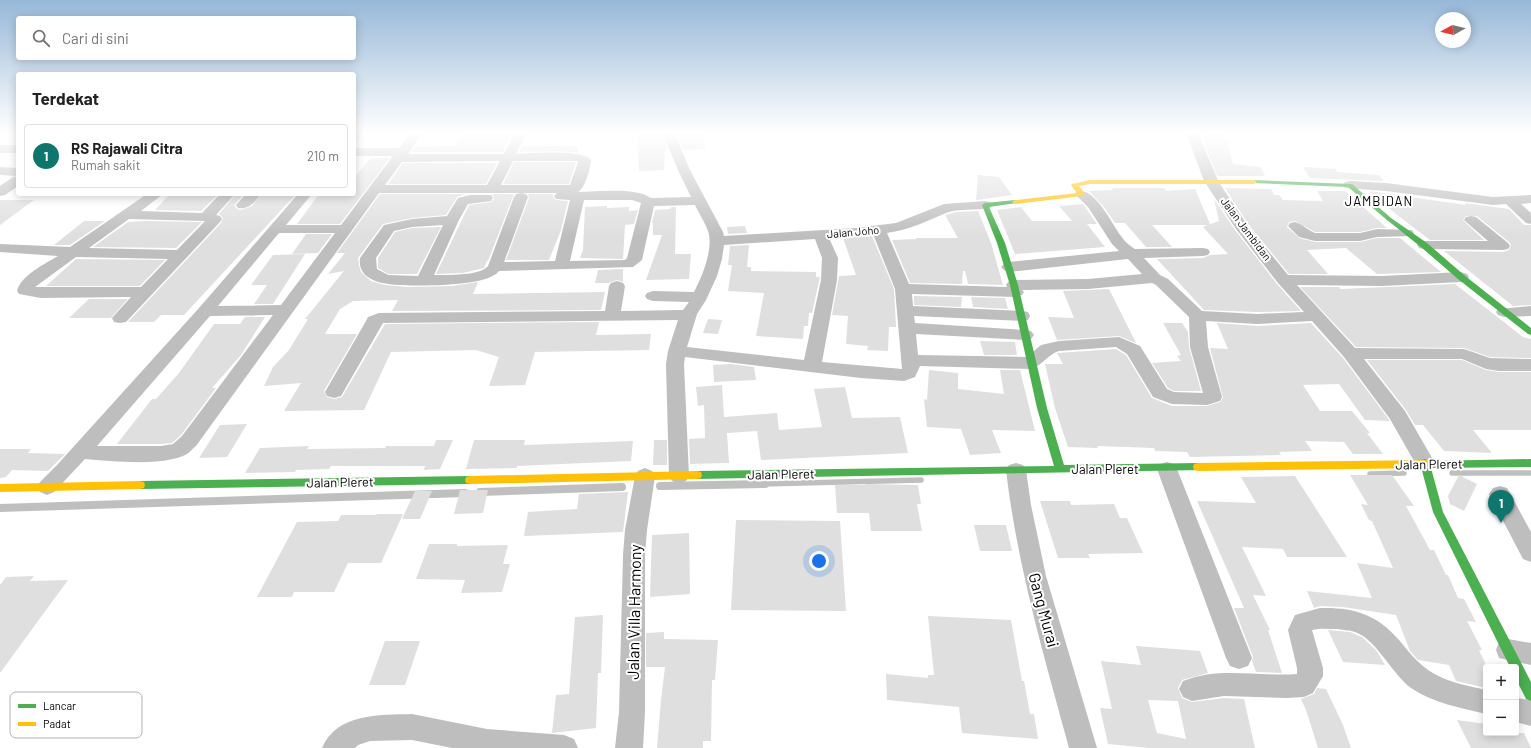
<!DOCTYPE html>
<html lang="id">
<meta charset="utf-8">
<style>
:root{--surface:#fff;--page:#f6f6f6;--text:#222;--muted:#767676;--line:#e0e0e0;--accent:#0f766e}
body{margin:0;font-family:Barlow,sans-serif;background:var(--page);color:var(--text)}
.controls{position:absolute;right:12px;bottom:12px;display:grid;overflow:hidden;border-radius:4px;box-shadow:0 2px 10px #0003}
.controls button{width:36px;height:36px;display:grid;place-items:center;padding:0;border:0;border-bottom:1px solid var(--line);background:var(--surface);color:var(--text);font:20px sans-serif}
.compass{position:absolute;left:1435px;top:12px;width:36px;height:36px;border-radius:50%;background:var(--surface);box-shadow:0 2px 10px #0003;rotate:262deg}
.you{position:absolute;left:819px;top:561px;width:14px;height:14px;margin:-10px;border:3px solid #fff;border-radius:50%;background:#1a73e8;box-shadow:0 0 0 6px #1a73e833}
.badge{display:grid;place-items:center;width:26px;height:26px;border-radius:50%;background:var(--accent);color:#fff;font-size:13px;font-weight:700}
.pin{position:absolute;translate:-50% -33px;filter:drop-shadow(0 1px 2px #0008)}
.pin::after{content:'';position:absolute;top:21px;width:14px;height:12px;background:inherit;clip-path:polygon(0 0,100% 0,50% 100%)}
.list{margin:0;padding:0;list-style:none}
h2{display:flex;justify-content:space-between;align-items:center;height:52px;margin:0;padding:0 16px;font-size:17px}
h2 small{font-size:13px;font-weight:400;color:var(--muted)}
.list li{display:grid;grid-template-columns:26px 1fr auto;gap:12px;align-items:center;box-sizing:border-box;height:64px;margin:0 8px 8px;padding:0 8px;border:1px solid var(--line);border-radius:4px}
.list b{display:block;font-size:15px;white-space:nowrap}
.list p{margin:0;font-size:13px;white-space:nowrap;color:var(--muted)}
.list em{font-size:13px;font-style:normal;color:var(--muted)}
.icon{flex:none;width:22px;height:22px;fill:none;stroke:currentColor;stroke-width:2;stroke-linecap:round;stroke-linejoin:round}
.map{position:relative;flex:none;width:1531px;height:748px;overflow:hidden}
.search{position:absolute;background:var(--surface);box-shadow:0 2px 10px #0003;left:16px;top:16px;width:340px;height:44px;display:flex;align-items:center;gap:10px;box-sizing:border-box;padding:0 14px;border-radius:4px;color:var(--muted);font-size:15px}
.panel{position:absolute;background:var(--surface);box-shadow:0 2px 10px #0003;left:16px;top:72px;width:340px;height:124px;border-radius:4px}
.map>svg:first-child{display:block}
</style>
<div class="map">
<svg width="1531" height="748" viewBox="0 0 1531 748">
<rect width="100%" height="100%" fill="#fff"/>
<g fill="none" stroke-linecap="round" stroke-linejoin="round">
<path stroke="#bfbfbf" stroke-width="5.5" d="M1452,473H1531
M1370,474L1404,473
M722,485L921,480"/>
<path stroke="#bfbfbf" stroke-width="8" d="M660,486L765,484
M480,492L622,487
M0,508L465,493"/>
</g>
<path fill="#dfdfdf" fill-rule="evenodd" d="M637,132H661L668,150H665L664,170L639,171Z
M676,132L704,133L705,149L683,150Z
M1203,132H1222L1224,139H1226L1233,164L1261,167L1265,176H1217L1207,151Z
M510,134L503,152H411L415,147L456,146L462,135Z
M522,146H578V153L557,151L519,152Z
M373,158H390L340,224H297L319,194H354V178L370,159Z
M514,162H576L569,184H503Z
M403,163H497L486,184H388Z
M1303,167L1336,169L1337,172L1379,175L1384,181L1310,178Z
M978,175L999,177L1012,195L976,200Z
M1112,188H1164L1166,191L1195,189L1210,224L1219,221L1214,199L1235,230L1277,284L1301,311L1257,312L1204,310L1157,259L1203,258L1210,255L1228,254L1203,227L1207,225H1152L1172,247H1146L1125,223H1115L1104,207L1089,191L1113,190Z
M1225,188L1271,189L1274,195H1279L1283,200L1323,201L1317,191H1345L1387,228H1377L1360,232H1315L1295,221L1289,222L1287,227L1299,238L1315,242H1360L1377,238H1400L1441,272L1377,274L1346,248L1307,250L1328,274H1289L1249,225Z
M1369,191L1466,205L1465,203L1509,209L1524,225H1531V305L1513,306L1444,251L1503,252L1509,250L1511,245L1509,242L1477,216H1466L1463,220L1484,240H1430L1396,214Z
M215,194H218L201,211L155,210L168,196Z
M236,194H244L234,205L237,209L241,210L252,206L262,194H296L184,315H161L154,322H128L221,223L223,218L219,214Z
M380,194H466L457,197L446,215L412,218L383,224L358,258L359,265L361,272L371,281L385,285L408,287L452,286L478,282L473,294L605,292L601,310L392,311L398,300L353,301L340,309L325,334H357L324,391L327,397L334,399L342,397L385,324L599,322L596,335L651,334L649,350L535,352L525,385L489,386L499,357L476,350L391,352L364,410L284,411L301,383L264,386L273,367L289,350L308,319H305L344,271L328,274L345,253H337Z
M492,194H514L488,261H487L484,268L463,273L436,274L469,205L491,202L494,199Z
M528,194H553V197L556,200L568,201L561,230L549,260H506L529,198Z
M0,200H34L0,225Z
M1083,204L1097,224H1087L1105,247L1015,254L997,210L1021,207L1032,221H1072L1059,206Z
M607,206V208L629,207V211L638,210L634,224L625,225L623,259L580,258L583,250L585,207Z
M671,207H676L675,254H691L689,279L646,280L662,235H653V223H652L655,210L670,209Z
M978,211L991,243L1003,285L968,284L965,271H963L962,284L910,283L892,240L916,239V238H958L945,215L956,212Z
M84,221H105L70,245H54Z
M145,221L202,222L176,248L93,247L128,222Z
M745,226L747,233L728,234L727,227Z
M441,227L417,274H388L378,268V258L395,232L412,228Z
M306,234H332L318,253L292,254Z
M872,236L894,289L896,327H889L888,351L867,350L868,346L846,344L848,316L832,315L839,276L856,275L843,238Z
M749,245L747,267H751V271L816,272V277H820L812,313H809L808,326H804L803,339L756,336L764,293L728,291L732,265H728L730,246Z
M305,254L273,304H254L267,285H251L273,255Z
M76,259L165,260L140,286H46Z
M623,269V282L617,280L609,283H595L598,270Z
M1455,284L1523,337L1531,339V358L1490,357L1464,348L1356,347L1300,287H1339L1341,289Z
M1109,289L1136,343L1119,336L1057,340L1048,317L1074,318L1063,291Z
M914,296L962,297L961,307L914,305Z
M971,297L1005,298L1008,309L973,307Z
M89,299H128L111,318H69Z
M245,317H265L241,355L212,388H216L181,435L172,443L161,444H117L152,399H156L179,373L214,324H240Z
M708,319L722,320L718,334L703,333Z
M1163,323H1182L1188,332L1189,347L1201,391H1174L1168,388L1152,363L1181,361L1177,356L1181,355Z
M1217,323L1257,326L1311,323L1343,358L1390,421L1365,420L1339,384L1303,385L1320,411H1352L1370,433H1367L1383,454H1353L1344,442L1305,441L1312,451L1279,452L1281,455L1190,457L1187,452L1155,451L1154,448L1097,446L1098,448L1068,447L1055,408L1045,364H1063L1057,353L1116,349L1126,355L1152,398L1172,406H1207L1220,402L1223,398L1210,348L1228,349Z
M980,341L1015,342L1017,355H984Z
M1367,360H1462L1486,370L1499,372H1531V430H1473L1492,453L1444,451L1423,425H1415L1406,410Z
M731,364L754,367L756,380L714,382L713,365Z
M929,370L958,373V389L1004,394L1000,370H1020L1035,431L992,430L1001,453L970,455L961,429L927,427L924,399L927,400Z
M722,385L724,417L777,413L779,430L822,427L814,389L845,387L852,418L900,417L908,453L761,460L757,431L727,433L729,463L690,464L689,439L705,438L704,405L698,406L696,387Z
M247,424L227,457L199,458L220,425Z
M436,440H453L440,469L424,470L425,466H331L329,469L296,470L295,472L245,473L260,448L309,446L307,449L385,448L386,446H434Z
M474,440H525L524,445L633,441L631,461L517,466V468L466,469Z
M654,440H667V465H653Z
M0,449H31L28,453L65,454L48,471L12,470L6,477L0,478Z
M1350,475H1392L1414,506H1406L1430,550H1434L1446,575H1448L1458,598L1464,599L1476,622L1467,621L1482,650H1479L1486,665V688L1456,681L1449,665L1418,660L1410,651L1396,615L1343,607L1320,606L1314,608L1307,591L1372,598L1357,563L1393,568L1372,521L1369,520L1361,504L1368,505Z
M1459,475L1477,484L1464,511L1450,504L1448,496Z
M1295,476L1347,557H1287L1283,549L1242,547L1266,596L1253,595L1270,630H1268L1282,673L1256,672L1252,661L1253,657L1234,608H1244L1197,501L1256,503L1241,477Z
M865,484L918,485L921,504H917L922,531H871L869,513H837L835,485H865Z
M460,490H488L483,513L454,514Z
M415,491H432L420,519H402Z
M628,492L623,532L524,536L528,512L577,509L579,494Z
M1040,501H1070L1071,505L1114,504L1120,518H1127L1143,553L1088,554L1090,558H1058Z
M377,514H403L381,563H348L334,592H294L292,597H257L297,522L338,521L341,515H376Z
M736,520L840,521L846,611L731,610Z
M974,525H1006L1012,551H980Z
M689,533L690,594L650,597L652,535Z
M429,544H457V546L508,545L503,564H510L502,592L461,593L465,580L416,579Z
M34,576L30,581L68,580L0,673V585L6,577Z
M603,615L601,673H598L596,728L552,733L556,695L569,694L575,617Z
M928,616L1011,620L1022,681H1024L1030,714H1034L1038,739L962,733L959,707L887,700L886,674L928,678V675H934Z
M1328,630L1350,632L1362,637L1376,650L1385,665L1343,662Z
M664,632V639L718,640L715,680H712L711,741H703V748H657L661,700L665,667H646V633Z
M385,641H420L405,685H369Z
M1136,646L1200,651L1208,673L1182,680L1178,688L1182,698L1192,702L1224,698L1244,699L1255,748H1149L1108,744L1100,708L1112,709L1101,661L1141,665ZM1148,700L1178,701L1186,739L1157,733Z
M1317,688L1326,689L1343,725L1351,748H1318L1306,710L1301,699L1314,694Z
M1457,720L1486,724V733H1524L1531,748H1471Z"/>
<g fill="none" stroke-linecap="round" stroke-linejoin="round">
<path fill="#bebebe" fill-rule="evenodd" d="M354,132H364L358,140L354,141Z
M411,132H423L408,154H504L514,134L512,132H525L526,134L516,154C531,153 584,149 591,160C590,169 586,187 578,192C598,192 635,187 651,198L691,197L678,170L662,132H674L690,170L723,232L724,236L856,228L896,223L944,204L985,201L990,202L992,205L990,208C977,211 958,208 946,213C927,221 909,230 887,233L909,284L1007,287L1006,285L1008,282L1014,280L1088,279L1142,274L1128,259L1009,272L1004,270L1001,267L1004,264L1009,262L1119,251L1112,244L1088,207L1075,194L1077,191C1095,187 1112,224 1121,236C1125,242 1130,246 1135,249L1203,248L1208,249L1210,252L1208,255L1203,256L1144,258L1160,275L1168,279L1202,311L1257,314L1304,312L1278,283L1236,229L1204,181L1186,132H1198L1218,181L1248,226L1288,275L1382,276L1461,272L1467,274L1469,277L1467,280L1461,282L1382,286L1297,285L1355,348L1464,349L1490,358L1531,359V371H1499L1486,369L1462,359H1364L1405,411L1435,463L1432,468L1425,470L1418,468L1390,419L1344,357L1312,321L1257,324L1206,321L1208,347L1222,397L1220,401L1207,405L1172,404L1153,397L1127,354L1116,347L1059,351C1048,354 1042,366 1031,369L920,366L915,377L904,381L861,378L685,357L684,364L689,476L686,481L679,484L672,481L669,476L666,364L668,351L678,320L383,323L341,396L334,398L327,396L325,392L366,321L368,317L379,313L605,311L609,286L611,283L617,281L623,283L625,286L621,311L683,310L689,302L653,301L647,299L645,296L647,293L653,291L694,292C702,277 714,248 708,231C705,222 699,214 695,205L654,206L642,260L633,267L499,271C488,287 418,286 398,285C382,284 357,280 360,258L384,225L412,219L447,216L458,198L470,195H491L493,198L491,201L468,204L459,220L434,275C447,275 480,276 488,266L514,197L516,194L521,193H379L196,446C193,448 190,452 187,454C163,467 112,461 85,459L54,492L47,495L40,492L37,487L40,482L57,465L199,308L298,194H312L286,225H341L393,156H354V148H399ZM500,161L487,185H385L402,162ZM513,161H577L578,162L570,185H501ZM521,193H557L554,196L556,199L570,200L555,261L504,262L528,197L526,194ZM584,200H632L641,203L627,258L625,260L570,261ZM443,225L418,276L388,275L377,269L376,258L394,231L412,227ZM279,233H335L281,305L218,306ZM873,234L895,289L902,369L822,362L837,280L838,258L829,238ZM815,239L822,258L821,280L804,360L687,347L697,314L706,300L717,276L722,259L724,245ZM1152,283L1156,285L1189,317L1190,347L1203,393L1174,392L1167,389L1140,346L1119,337L1059,341L1041,345L1027,357L918,355L916,334L1025,340L1031,339L1034,335L1031,331L1025,330L915,323L914,316L1022,321L1028,320L1030,316L1028,312L1022,311L913,306L912,294L1016,297L1022,295L1024,292L1022,290L1088,289ZM273,315L182,436L173,444L161,446H97L210,316Z
M0,145H18V153H0Z
M0,167L18,168V176L0,175Z
M18,176V186L5,195L0,196V186L13,177Z
M1350,181L1386,183L1493,197L1531,195V203L1521,204L1531,213V224L1526,223L1506,204L1493,205L1386,191L1345,188L1343,185L1345,182Z
M147,194H163L141,211L202,213L220,194H235L216,215L220,216L222,219L220,222L126,322L120,323L114,322L112,318L131,297L41,298L19,294L17,291C21,275 45,264 58,256L0,252V244L70,247ZM129,219L205,221L177,250L89,248ZM76,257L168,259L141,287H35Z
M246,194H261C255,202 248,210 238,208L236,205Z
M1471,216L1476,217L1508,243L1510,246L1508,249L1503,250L1424,249L1419,248L1417,245L1419,242L1424,241H1488L1464,220L1466,217Z
M1295,222C1303,224 1307,230 1315,233H1360L1377,229L1412,230L1414,233L1412,236L1377,237L1360,241H1315L1299,237L1288,226L1290,223Z
M1531,306V316L1504,317L1498,315L1496,312L1498,309Z
M1167,462L1174,464L1177,469L1252,658L1248,666L1239,669L1230,666L1226,658L1157,469L1160,464Z
M1016,463L1023,465L1026,470L1031,505L1046,576L1097,748H1069C1044,656 1017,565 1006,470L1009,465Z
M645,468L652,471L655,476L647,530L645,555V712L643,748H615L619,712L623,555L625,530L635,476L638,471Z
M1500,486L1507,488L1531,532V562L1523,559L1489,494L1493,488Z
M1320,608C1353,607 1377,614 1399,640C1408,651 1417,662 1428,670C1445,682 1466,685 1486,690V714C1461,708 1433,703 1411,688C1392,674 1376,639 1355,632C1349,630 1342,630 1337,629C1328,629 1320,628 1312,630L1323,668V676L1313,693L1304,697L1287,698L1224,696L1192,701L1183,697L1179,689L1183,681C1220,666 1258,677 1297,674V668L1288,630L1295,615Z
M1508,639L1531,643V665L1499,658L1496,650L1499,642Z
M1516,698L1531,700V726L1516,722Z
M412,714L487,729L564,735L574,739L578,748H452L412,740L370,741L358,745L355,748H322C337,713 379,715 412,714Z"/>
<path fill="#4caf50" fill-rule="evenodd" d="M1254,180L1352,184L1391,218L1427,243L1464,275L1531,328V335L1528,334L1458,279L1421,247L1387,220L1348,187L1252,183V181Z
M1015,200L1018,202L1017,203L989,207L1005,243L1018,285L1047,408L1064,465L1198,463L1202,464L1203,467L1202,470L697,479L693,478L692,475L693,472L697,471L1054,466L1037,408L1010,285L997,243L982,205L985,203Z
M1425,459L1429,461L1531,459V467L1431,468L1443,512L1531,682V701L1526,699L1516,679V667H1510L1433,512L1420,463L1421,460Z
M470,476L474,477L475,480L474,483L470,484L140,489L136,488L135,485L136,482L140,481Z"/>
<path fill="#ffc107" fill-rule="evenodd" d="M1090,180H1254L1257,182L1254,184H1090L1079,186L1085,194L1082,196L1015,204L1012,202L1015,200L1077,193L1071,185L1072,184Z
M1430,460L1434,461L1435,464L1434,467L1430,468L1198,471L1194,470L1193,467L1194,464L1198,463Z
M697,471L701,472L702,475L701,478L697,479L470,484L466,483L465,480L466,477L470,476Z
M140,481L144,482L145,485L144,488L140,489L0,492V484Z"/>
</g>
<linearGradient id="sky" x2="0" y2="1"><stop stop-color="#97b8d8"/><stop offset="0.56" stop-color="#fff"/><stop offset="1" stop-color="#fff" stop-opacity="0"/></linearGradient>
<rect width="1531" height="237" fill="url(#sky)"/>
<g text-anchor="middle" stroke-width="4" stroke-linejoin="round" paint-order="stroke">
<g font-size="11" fill="#000" stroke="#fff">
<text transform="translate(1246 229) rotate(53)" y="4">Jalan Jambidan</text>
<text transform="translate(853 232) rotate(-5)" y="4">Jalan Joho</text>
</g>
<g font-size="13" letter-spacing="1" fill="#000" stroke="#fff">
<text x="1379" y="206">JAMBIDAN</text>
</g>
<g font-size="13" fill="#000" stroke="#fff">
<text transform="translate(1429 464) rotate(-1)" y="5">Jalan Pleret</text>
<text x="1105" y="474">Jalan Pleret</text>
<text transform="translate(781 474) rotate(-1)" y="5">Jalan Pleret</text>
<text transform="translate(340 482) rotate(-1)" y="5">Jalan Pleret</text>
</g>
<g font-size="16" fill="#000" stroke="#fff">
<text transform="translate(1044 610) rotate(75)" y="6">Gang Murai</text>
<text transform="translate(634 612) rotate(-89)" y="6">Jalan Villa Harmony</text>
</g>
</g>
<rect x="10" y="692" width="132" height="46" rx="6" fill="#fff" stroke="#b2b2b2" stroke-width="1"/>
<rect x="18" y="704" width="18" height="4" fill="#4caf50"/>
<rect x="18" y="722" width="18" height="4" fill="#ffc107"/>
<g font-size="11" fill="#000">
<text x="43" y="710">Lancar</text>
<text x="43" y="728">Padat</text>
</g>
</svg>
<div class="controls">
<button>+</button>
<button>−</button>
</div>
<svg class="compass" viewBox="-18 -18 36 36"><path d="M0-13l5 13h-10z" fill="#e53935"/><path d="M0 13l5-13h-10z" fill="#767676"/></svg>
<div class="you"></div>
<div class="pin badge" style="left:1501px;top:523px">1</div>
<div class="search"><svg class="icon" aria-label="search" viewBox="0 0 24 24"><circle cx="10" cy="10" r="6"/><path d="M15 15l6 6"/></svg>Cari di sini</div>
<section class="panel">
<h2>Terdekat<small></small></h2>
<ul class="list">
<li><span class="badge">1</span><div><b>RS Rajawali Citra</b><p>Rumah sakit</p></div><em>210 m</em></li>
</ul>
</section>
</div>
